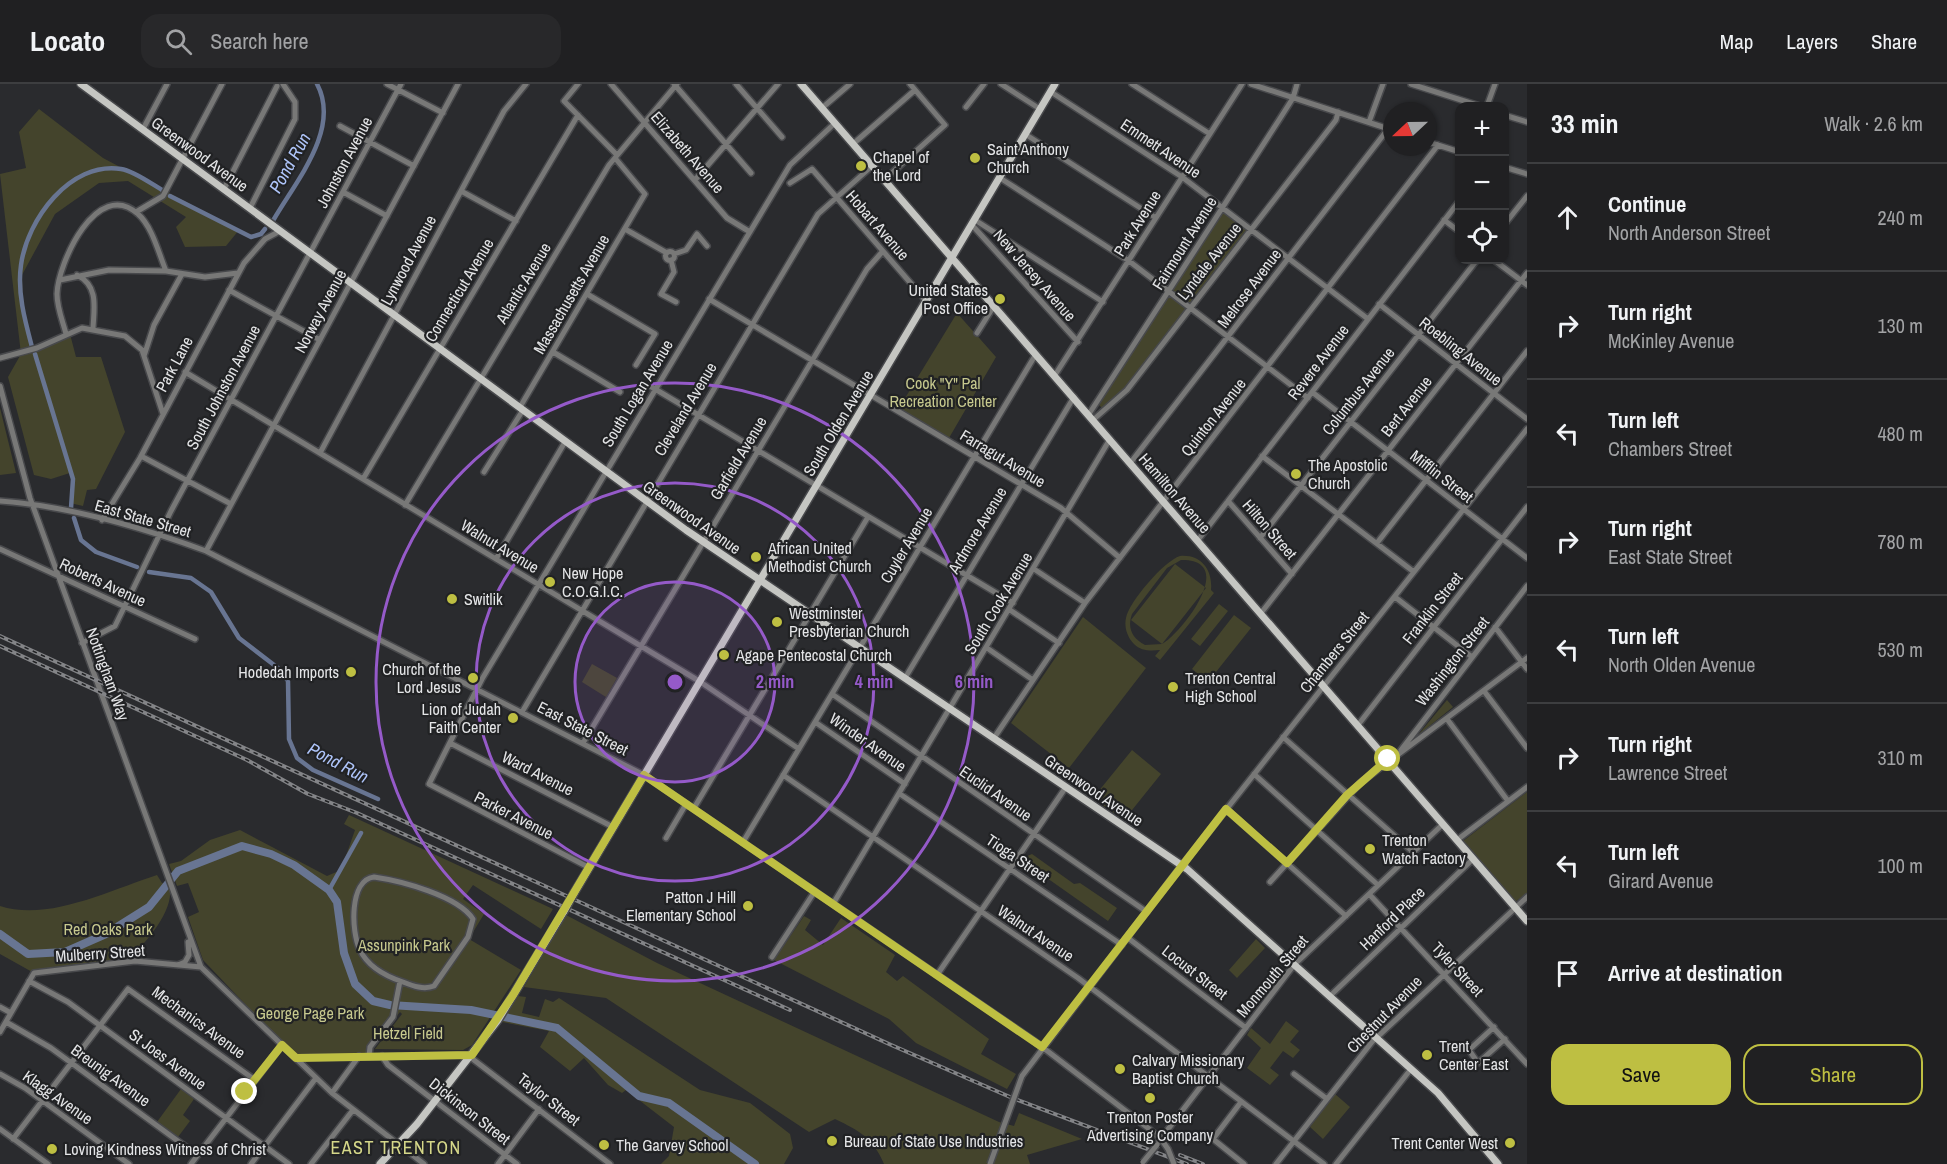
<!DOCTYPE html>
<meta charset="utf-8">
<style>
:root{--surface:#202022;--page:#28282a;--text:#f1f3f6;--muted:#a2a3a5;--line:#3d3e40;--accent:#bebf42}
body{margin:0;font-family:"Archivo Narrow",sans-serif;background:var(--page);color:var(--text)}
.controls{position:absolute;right:18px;top:18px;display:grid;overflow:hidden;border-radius:12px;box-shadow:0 2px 4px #0004}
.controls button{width:54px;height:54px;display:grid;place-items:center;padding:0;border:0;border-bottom:2px solid var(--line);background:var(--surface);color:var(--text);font:30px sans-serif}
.compass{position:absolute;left:1383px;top:18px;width:54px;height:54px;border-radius:50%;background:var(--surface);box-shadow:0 2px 4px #0004;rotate:248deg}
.stop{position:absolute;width:18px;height:18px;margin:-14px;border:4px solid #bebf42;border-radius:50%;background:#fff}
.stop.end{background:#bebf42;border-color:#fff;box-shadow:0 2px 6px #0008}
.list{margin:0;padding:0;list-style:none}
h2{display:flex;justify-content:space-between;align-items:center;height:78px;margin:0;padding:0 24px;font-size:26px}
h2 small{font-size:20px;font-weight:400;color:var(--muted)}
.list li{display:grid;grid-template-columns:39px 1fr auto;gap:18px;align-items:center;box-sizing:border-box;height:108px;padding:0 24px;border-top:2px solid var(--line)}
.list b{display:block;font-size:22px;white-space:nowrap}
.list p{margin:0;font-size:20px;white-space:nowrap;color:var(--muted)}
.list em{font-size:20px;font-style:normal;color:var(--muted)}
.actions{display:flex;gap:12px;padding:18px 24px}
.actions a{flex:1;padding:14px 0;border:2px solid var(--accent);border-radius:18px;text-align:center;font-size:21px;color:var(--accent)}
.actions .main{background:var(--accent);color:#111}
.icon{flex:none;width:33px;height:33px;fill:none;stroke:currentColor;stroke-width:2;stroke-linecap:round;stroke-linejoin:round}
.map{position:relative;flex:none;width:1527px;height:1080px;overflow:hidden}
header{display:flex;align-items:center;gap:36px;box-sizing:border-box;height:84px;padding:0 30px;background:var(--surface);border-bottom:2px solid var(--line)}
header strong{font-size:28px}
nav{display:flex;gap:33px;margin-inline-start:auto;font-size:21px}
.search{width:420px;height:54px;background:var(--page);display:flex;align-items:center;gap:15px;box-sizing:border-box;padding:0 21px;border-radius:18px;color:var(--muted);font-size:22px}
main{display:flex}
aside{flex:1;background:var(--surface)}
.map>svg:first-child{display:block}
</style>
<header>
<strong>Locato</strong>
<div class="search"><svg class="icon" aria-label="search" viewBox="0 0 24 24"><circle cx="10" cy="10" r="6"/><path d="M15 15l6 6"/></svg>Search here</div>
<nav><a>Map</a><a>Layers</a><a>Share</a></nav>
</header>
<main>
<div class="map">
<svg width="1527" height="1080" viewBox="0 0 1527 1080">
<rect width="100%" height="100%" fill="#2a2b2e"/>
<path fill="#44442c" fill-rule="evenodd" d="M39,25L103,74L239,146L226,162L185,163L176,143L186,133L128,97L99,99L55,130L22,191L23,233L35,266L70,250L76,273H101L125,348L96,405L87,406L83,422L70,419L73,388L51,395L34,391L8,293L21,270L0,90L26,84L19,48Z
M1223,127L1248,144L1124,307L1103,325L1099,321Z
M957,229L996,273L949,354L899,324Z
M0,324L16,389L0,391Z
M1180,472C1201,470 1213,486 1211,506L1214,509L1160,576L1155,572L1160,566C1150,567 1141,567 1134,560C1127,553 1124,543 1126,534C1129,518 1164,477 1180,472ZM1181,476C1239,475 1182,549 1162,560L1206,504L1175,480L1131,536L1162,560L1145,561C1132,554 1127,544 1132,530L1167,484Z
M1219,520L1228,527L1200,562L1191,555Z
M1234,531L1251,544L1208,598L1192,585Z
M1083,533L1146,584L1069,684L1011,639Z
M592,580L617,594L606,613L582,598Z
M1447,616L1453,623L1417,652L1418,651Z
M1132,666L1161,690L1124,736L1093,714Z
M1527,708V809L1515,818L1463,757Z
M349,731L553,825L541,845L473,801L463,815L484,830L469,855L521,886L472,961L463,966L375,965L402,930L400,928L366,972L298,977L244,923L246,921L203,876L188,833L199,828L188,799L177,802L169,780L181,777L210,756L240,746L327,792L341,786L355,746L344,740Z
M1032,770L1074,800L1080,799L1117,824L1108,837L1020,775Z
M157,791L162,799L169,800C177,826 143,863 123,879L34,889L0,870V822C48,838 110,806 157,791Z
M566,831L657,879L999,1038L1014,1042L1019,1029L1082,1055L1027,1071L1030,1080H884C873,1054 860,1047 835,1035L809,1048L606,914L524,903Z
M804,832L811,836L805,846L823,861L841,834L895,871L886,888L897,897L903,892L989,955L981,970L1016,990L1007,1005L916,959L889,935L774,876Z
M1256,855L1265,864L1237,894L1229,886Z
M518,912L526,913L522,929L539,933L545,915L553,918L559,914L700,1006L750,1019L790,1050L793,1064L784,1080H661L669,1072L674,1043L626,1006L622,1009L608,1001L584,974L570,987L540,963L549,947L502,938Z
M1286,937L1299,947L1290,958L1300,966L1293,974L1283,967L1270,984L1279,991L1270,1001L1247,984L1261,964L1247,951L1251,944L1270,960Z
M181,1005L194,1015L183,1031L190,1037L178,1053L157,1038Z
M1335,1010L1350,1023L1323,1055L1310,1043Z"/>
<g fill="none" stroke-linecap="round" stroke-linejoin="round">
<path stroke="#687592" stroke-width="4.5" d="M170,112L251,153L261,150L265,145
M274,135C296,97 341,45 317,0
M32,263C25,237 17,208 21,181C27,136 70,77 121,85C134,87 150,99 162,106
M35,270L73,395L71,424
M74,434L81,456L96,468L137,483
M149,488L191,494L211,508L239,554L278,584L288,597L289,655L297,674L313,686L378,715
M329,806L361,749"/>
<path stroke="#687592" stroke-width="8" d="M0,850L28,870L65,868L106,850L149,823L178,787L242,762L271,770L294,781L329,806L337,818L344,869L355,900L373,917L390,921L471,926L557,944L639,1012L669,1019L755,1080"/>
<defs>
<path id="minor" d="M387,0L443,29
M578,0L564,17L617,71
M611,0L727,134L750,148
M674,0L751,89
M736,0L782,53
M1001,0L1040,25
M1132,0L1210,50
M1251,0L1392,46
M1411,0L1480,22
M1051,8L1182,93L1368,235
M1487,22L1495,0
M966,23L984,0
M822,24L850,0
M1504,31L1527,38
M1369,38L1383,0
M340,42L414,82
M143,45L167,0
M1025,50L1156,134
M1428,58L1460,68
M853,60L915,6
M1504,83L1527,90
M1000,94L1129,177L1308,314
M885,95L945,41L910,0
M695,96L778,0
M790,99L812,85L927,218
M224,105L277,2
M461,107L516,137
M343,108L387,132
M250,124L295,35V18L283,0
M136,128L163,112L222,0
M975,136L1103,218
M1444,136L1460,148
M972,141L1078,258
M1504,141L1527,112
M625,145L667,169
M665.5 172a4.5 4.5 0 1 1 9 0a4.5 4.5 0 1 1-9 0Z
M674,170L686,166L697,150L707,162
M671,176L674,188L661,210L676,218
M1494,176L1527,201
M77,191C99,202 94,224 93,244
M60,196L109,186L166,187
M229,206L320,256
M587,210L655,250L636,281
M709,215L1061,424L1120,474
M1379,220L1527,335
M977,249L994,222
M66,250C63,238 57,224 57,210C58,179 97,93 138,130C152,142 159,170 166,187L205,193L238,189
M553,268L620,308
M144,272L154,241L182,190
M0,274L37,264L82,244L125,252L142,266L163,330
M185,288L699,597L799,665
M1055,291L1242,0
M0,302L30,414L201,883L332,1009L424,1080
M650,302L1013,519
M1312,308L1527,474
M520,323L645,110L615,74
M1089,330L1279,36L1293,14L1297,0
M1093,336L1127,306L1336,36L1338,28
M320,369L504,27L526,0
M141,372L231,420
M1262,372L1414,488
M1131,378L1388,45
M484,388L523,326
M363,395L578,31
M0,417C69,422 141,443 206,467L644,691L1033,956L1148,1044L1161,1055L1168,1065
M1228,417L1292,490
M405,421L609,81L677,0
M102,436L140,374L244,179L265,155L280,147
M1260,454L1477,176
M1198,456L1460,116
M1377,459L1527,267
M0,465L195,555
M206,467L458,0
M496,475L565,358
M1034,485L1085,519
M1395,513L1472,573
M1010,526L1059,559
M1261,529L1527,189
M1495,543L1527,585
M82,559L115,542L171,427L401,0
M987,564L1033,596
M905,594L1074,313
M1484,607L1527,664
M832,610L1147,828
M522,628L818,130L872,82
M1447,635L1508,717
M815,638L905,700
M1358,641L1527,423
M1283,653L1413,768
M994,654L1085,519L1438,61
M450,659L613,743
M583,659L867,185L883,167
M1401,666L1527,502
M1254,690L1378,801
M783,691L1078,894L1324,1080
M900,710L1122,861
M694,724L868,433
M1226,725L1346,832
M666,754L686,720
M1457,756L1527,703
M743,758L1036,270
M588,783L429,700L482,595L790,81L835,39
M374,793C402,797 458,812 473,835L468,853L434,902C424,906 413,902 403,898C385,892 368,883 360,866C351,848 349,796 374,793Z
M1270,798L1360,699L1527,574
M1369,810L1527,980
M833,820L1110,355
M1128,854L1246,944
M772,873L815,807
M178,881L185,878L189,871L188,858
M937,891L1066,703
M29,897L68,918L289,1080
M1330,912L1473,775
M0,923L11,929
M6,938L51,964L197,1071
M1494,943L1469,966L1478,979L1505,955
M0,948L34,889L135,877L201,883
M369,972L370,963L393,933L400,897
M382,972L388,981L517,1080
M470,973L610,1080
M296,974L472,971
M0,990L25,1004L129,1080
M1294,990L1327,1015
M1022,992L1176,789L1527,345
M332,1009L359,972
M1241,1018L1213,1055L1244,1080
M0,1045L48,1080
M13,1055L128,905L255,996
M1159,1057L1294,881L1443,740
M191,1080L282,961
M251,1080L316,994
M311,1080L353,1026
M498,1080L539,1025
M1276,1080L1372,958L1527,813
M1336,1080L1411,985"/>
<path id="major" d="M81,0L686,446L1187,785L1438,1009L1498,1080
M801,0L1527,837
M574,809L1055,0
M380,1080L417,1040L498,936L564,827"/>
</defs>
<use href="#minor" stroke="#48494c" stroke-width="8"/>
<use href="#major" stroke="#48494c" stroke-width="10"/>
<use href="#minor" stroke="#787877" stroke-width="5"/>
<use href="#major" stroke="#c5c6c2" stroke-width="7"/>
<defs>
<path id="rail" d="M0,552L889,960L1010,1013L1187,1080
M0,562L247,676L308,710L357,729L790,926
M1180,1071L1203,1080"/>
</defs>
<use href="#rail" stroke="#838487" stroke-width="4"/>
<use href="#rail" stroke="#212224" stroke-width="1.5" stroke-dasharray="4.5" stroke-linecap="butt"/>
<defs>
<path id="minor-bridge" d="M1168,1065L1174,1080
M1143,1078L1157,1061
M990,1080L1022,992"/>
<path id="major-bridge" d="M564,827L574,809"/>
</defs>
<use href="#minor-bridge" stroke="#48494c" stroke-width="8" stroke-linecap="butt"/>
<use href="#major-bridge" stroke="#48494c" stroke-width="10" stroke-linecap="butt"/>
<use href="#minor-bridge" stroke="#787877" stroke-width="5"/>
<use href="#major-bridge" stroke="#c5c6c2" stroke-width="7"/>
</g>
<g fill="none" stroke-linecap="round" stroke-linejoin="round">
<path stroke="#bebf42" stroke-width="8" d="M245,1008L282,961L296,974L472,971L513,911L644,691L1042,963L1226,725L1287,779L1347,711L1388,675"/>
</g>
<circle cx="675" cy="598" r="100" fill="#955ac9" fill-opacity=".12"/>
<g fill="none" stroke="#955ac9" stroke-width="3">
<circle cx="675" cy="598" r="100"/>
<circle cx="675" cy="598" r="199"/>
<circle cx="675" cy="598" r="299"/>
</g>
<g fill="#bebf42" stroke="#212224" stroke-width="2">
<circle cx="975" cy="74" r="6"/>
<circle cx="861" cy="82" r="6"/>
<circle cx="1000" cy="215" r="6"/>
<circle cx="1296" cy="390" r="6"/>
<circle cx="756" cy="473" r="6"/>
<circle cx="550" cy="498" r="6"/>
<circle cx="452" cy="515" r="6"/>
<circle cx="777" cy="538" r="6"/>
<circle cx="724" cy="571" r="6"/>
<circle cx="351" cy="588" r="6"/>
<circle cx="473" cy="594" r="6"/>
<circle cx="1173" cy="603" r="6"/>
<circle cx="513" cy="634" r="6"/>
<circle cx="1370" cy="765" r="6"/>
<circle cx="748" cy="822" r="6"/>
<circle cx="1427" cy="971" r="6"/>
<circle cx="1120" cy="985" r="6"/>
<circle cx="1150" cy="1014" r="6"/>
<circle cx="832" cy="1057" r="6"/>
<circle cx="1510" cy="1059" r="6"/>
<circle cx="604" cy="1061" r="6"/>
<circle cx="52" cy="1065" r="6"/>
</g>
<g text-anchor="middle" stroke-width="4.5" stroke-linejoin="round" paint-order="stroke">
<g font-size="16" fill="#e4e5e7" stroke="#212224">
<text transform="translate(1161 64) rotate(34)" y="6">Emmett Avenue</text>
<text transform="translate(688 68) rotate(49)" y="6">Elizabeth Avenue</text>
<text transform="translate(200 70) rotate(36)" y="6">Greenwood Avenue</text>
<text transform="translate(344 78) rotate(-62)" y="6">Johnston Avenue</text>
<text transform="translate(1137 139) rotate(-58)" y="6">Park Avenue</text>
<text transform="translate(878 141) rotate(49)" y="6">Hobart Avenue</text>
<text transform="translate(1184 159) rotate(-58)" y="6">Fairmount Avenue</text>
<text transform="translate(408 176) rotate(-62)" y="6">Lynwood Avenue</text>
<text transform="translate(1209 177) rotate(-52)" y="6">Lyndale Avenue</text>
<text transform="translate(1035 191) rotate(49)" y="6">New Jersey Avenue</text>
<text transform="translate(523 199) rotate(-59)" y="6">Atlantic Avenue</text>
<text transform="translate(1249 204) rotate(-53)" y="6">Melrose Avenue</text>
<text transform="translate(459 206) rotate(-59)" y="6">Connecticut Avenue</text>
<text transform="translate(571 210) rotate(-60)" y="6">Massachusetts Avenue</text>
<text transform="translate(320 227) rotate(-62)" y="6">Norway Avenue</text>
<text transform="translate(1461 267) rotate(38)" y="6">Roebling Avenue</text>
<text transform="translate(1318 278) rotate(-53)" y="6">Revere Avenue</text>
<text transform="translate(174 280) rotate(-62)" y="6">Park Lane</text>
<text transform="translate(223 303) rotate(-62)" y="6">South Johnston Avenue</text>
<text transform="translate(1358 307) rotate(-52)" y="6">Columbus Avenue</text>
<text transform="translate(637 309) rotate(-59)" y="6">South Logan Avenue</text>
<text transform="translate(1406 322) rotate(-52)" y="6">Bert Avenue</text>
<text transform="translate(685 325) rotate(-59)" y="6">Cleveland Avenue</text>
<text transform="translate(1213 333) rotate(-52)" y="6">Quinton Avenue</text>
<text transform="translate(838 339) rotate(-59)" y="6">South Olden Avenue</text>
<text transform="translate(738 374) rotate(-59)" y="6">Garfield Avenue</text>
<text transform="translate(1003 374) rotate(31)" y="6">Farragut Avenue</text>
<text transform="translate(1442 392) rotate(38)" y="6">Mifflin Street</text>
<text transform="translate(1175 409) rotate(49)" y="6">Hamilton Avenue</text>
<text transform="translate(692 433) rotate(35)" y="6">Greenwood Avenue</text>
<text transform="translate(143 434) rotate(16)" y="6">East State Street</text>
<text transform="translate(1270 445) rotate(49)" y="6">Hilton Street</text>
<text transform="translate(977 446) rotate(-59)" y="6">Ardmore Avenue</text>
<text transform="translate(906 461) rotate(-59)" y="6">Cuyler Avenue</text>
<text transform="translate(500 462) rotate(31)" y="6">Walnut Avenue</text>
<text transform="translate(103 498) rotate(25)" y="6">Roberts Avenue</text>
<text transform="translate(998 519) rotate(-59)" y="6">South Cook Avenue</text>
<text transform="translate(1432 524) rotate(-52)" y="6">Franklin Street</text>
<text transform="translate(1334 568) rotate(-51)" y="6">Chambers Street</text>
<text transform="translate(1452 577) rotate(-52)" y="6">Washington Street</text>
<text transform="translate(108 590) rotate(70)" y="6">Nottingham Way</text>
<text transform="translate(583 644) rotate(27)" y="6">East State Street</text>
<text transform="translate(868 658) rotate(35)" y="6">Winder Avenue</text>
<text transform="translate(538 689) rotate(27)" y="6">Ward Avenue</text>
<text transform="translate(1094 706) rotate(34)" y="6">Greenwood Avenue</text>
<text transform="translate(996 709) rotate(35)" y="6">Euclid Avenue</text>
<text transform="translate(514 731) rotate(27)" y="6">Parker Avenue</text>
<text transform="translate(1018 774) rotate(34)" y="6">Tioga Street</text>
<text transform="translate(1392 834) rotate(-44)" y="6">Hanford Place</text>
<text transform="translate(1036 849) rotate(34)" y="6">Walnut Avenue</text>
<text transform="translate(100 869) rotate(-4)" y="6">Mulberry Street</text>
<text transform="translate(1458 885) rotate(47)" y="6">Tyler Street</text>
<text transform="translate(1195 888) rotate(38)" y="6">Locust Street</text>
<text transform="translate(1272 892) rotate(-50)" y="6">Monmouth Street</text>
<text transform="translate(1384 930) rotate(-46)" y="6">Chestnut Avenue</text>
<text transform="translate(199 938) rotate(36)" y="6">Mechanics Avenue</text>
<text transform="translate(168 975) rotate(36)" y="6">St Joes Avenue</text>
<text transform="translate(111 991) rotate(36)" y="6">Breunig Avenue</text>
<text transform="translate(58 1013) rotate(35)" y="6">Klagg Avenue</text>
<text transform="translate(549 1015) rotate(38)" y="6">Taylor Street</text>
<text transform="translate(470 1027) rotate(38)" y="6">Dickinson Street</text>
</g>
<g font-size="16" fill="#e4e5e7" stroke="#212224" text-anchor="start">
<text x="987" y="71">Saint Anthony<tspan x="987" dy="18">Church</tspan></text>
<text x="873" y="79">Chapel of<tspan x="873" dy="18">the Lord</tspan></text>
<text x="988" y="212" text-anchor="end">United States<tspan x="988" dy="18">Post Office</tspan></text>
<text x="1308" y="387">The Apostolic<tspan x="1308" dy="18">Church</tspan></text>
<text x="768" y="470">African United<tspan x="768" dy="18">Methodist Church</tspan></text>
<text x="562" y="495">New Hope<tspan x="562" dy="18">C.O.G.I.C.</tspan></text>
<text x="464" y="521">Switlik</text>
<text x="789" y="535">Westminster<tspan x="789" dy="18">Presbyterian Church</tspan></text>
<text x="736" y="577">Agape Pentecostal Church</text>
<text x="461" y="591" text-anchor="end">Church of the<tspan x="461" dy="18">Lord Jesus</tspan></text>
<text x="339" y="594" text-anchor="end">Hodedah Imports</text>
<text x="1185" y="600">Trenton Central<tspan x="1185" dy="18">High School</tspan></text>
<text x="501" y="631" text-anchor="end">Lion of Judah<tspan x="501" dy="18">Faith Center</tspan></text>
<text x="1382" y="762">Trenton<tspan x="1382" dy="18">Watch Factory</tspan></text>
<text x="736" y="819" text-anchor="end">Patton J Hill<tspan x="736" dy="18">Elementary School</tspan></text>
<text x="1439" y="968">Trent<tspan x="1439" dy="18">Center East</tspan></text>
<text x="1132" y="982">Calvary Missionary<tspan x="1132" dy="18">Baptist Church</tspan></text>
<text x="1150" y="1039" text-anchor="middle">Trenton Poster<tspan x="1150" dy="18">Advertising Company</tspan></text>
<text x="844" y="1063">Bureau of State Use Industries</text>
<text x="1498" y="1065" text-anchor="end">Trent Center West</text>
<text x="616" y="1067">The Garvey School</text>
<text x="64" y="1071">Loving Kindness Witness of Christ</text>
</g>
<g font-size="16" fill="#c7c98e" stroke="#212224">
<text x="943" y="305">Cook "Y" Pal<tspan x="943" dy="18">Recreation Center</tspan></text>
<text x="108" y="851">Red Oaks Park</text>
<text x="404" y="867">Assunpink Park</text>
<text x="310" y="935">George Page Park</text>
<text x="408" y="955">Hetzel Field</text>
</g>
<g font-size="18" font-style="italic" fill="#afc5fa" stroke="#212224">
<text transform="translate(290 79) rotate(-61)" y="6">Pond Run</text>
<text transform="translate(338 679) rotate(28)" y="6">Pond Run</text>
</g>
<g font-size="18" letter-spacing="1.5" fill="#d5d789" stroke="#212224">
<text x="396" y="1070">EAST TRENTON</text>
</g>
</g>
<circle cx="675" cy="598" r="9" fill="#955ac9" stroke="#212224" stroke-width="3"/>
<g font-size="18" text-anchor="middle" font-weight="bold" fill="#955ac9" stroke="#212224" stroke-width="4.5" stroke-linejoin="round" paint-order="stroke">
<text x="775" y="604">2 min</text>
<text x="874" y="604">4 min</text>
<text x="974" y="604">6 min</text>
</g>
</svg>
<div class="controls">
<button>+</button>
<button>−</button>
<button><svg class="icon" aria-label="locate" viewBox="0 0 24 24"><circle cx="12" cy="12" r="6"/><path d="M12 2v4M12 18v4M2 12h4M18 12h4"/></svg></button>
</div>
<svg class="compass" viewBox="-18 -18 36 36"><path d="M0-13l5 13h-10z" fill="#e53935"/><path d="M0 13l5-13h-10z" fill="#a2a3a5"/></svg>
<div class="stop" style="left:1388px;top:675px"></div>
<div class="stop end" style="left:245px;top:1008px"></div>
</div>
<aside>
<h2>33 min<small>Walk · 2.6 km</small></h2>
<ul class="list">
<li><svg class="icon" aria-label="ahead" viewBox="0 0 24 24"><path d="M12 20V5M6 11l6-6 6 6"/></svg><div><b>Continue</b><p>North Anderson Street</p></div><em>240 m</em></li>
<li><svg class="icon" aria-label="right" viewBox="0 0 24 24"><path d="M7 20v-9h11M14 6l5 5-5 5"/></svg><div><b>Turn right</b><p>McKinley Avenue</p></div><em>130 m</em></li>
<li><svg class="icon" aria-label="left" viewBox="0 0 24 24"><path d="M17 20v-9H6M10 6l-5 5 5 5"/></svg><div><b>Turn left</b><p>Chambers Street</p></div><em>480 m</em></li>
<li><svg class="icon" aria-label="right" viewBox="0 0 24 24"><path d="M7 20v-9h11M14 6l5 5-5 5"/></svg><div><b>Turn right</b><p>East State Street</p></div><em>780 m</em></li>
<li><svg class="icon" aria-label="left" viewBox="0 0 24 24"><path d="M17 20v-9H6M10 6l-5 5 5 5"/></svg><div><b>Turn left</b><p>North Olden Avenue</p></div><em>530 m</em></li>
<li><svg class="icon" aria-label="right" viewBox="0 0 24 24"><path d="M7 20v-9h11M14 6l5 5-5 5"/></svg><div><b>Turn right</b><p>Lawrence Street</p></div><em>310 m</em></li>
<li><svg class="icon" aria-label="left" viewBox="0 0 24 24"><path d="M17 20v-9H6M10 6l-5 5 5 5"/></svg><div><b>Turn left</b><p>Girard Avenue</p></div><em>100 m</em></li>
<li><svg class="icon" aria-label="arrive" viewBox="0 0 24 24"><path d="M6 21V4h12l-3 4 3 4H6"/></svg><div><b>Arrive at destination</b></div></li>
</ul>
<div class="actions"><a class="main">Save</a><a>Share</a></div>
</aside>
</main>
